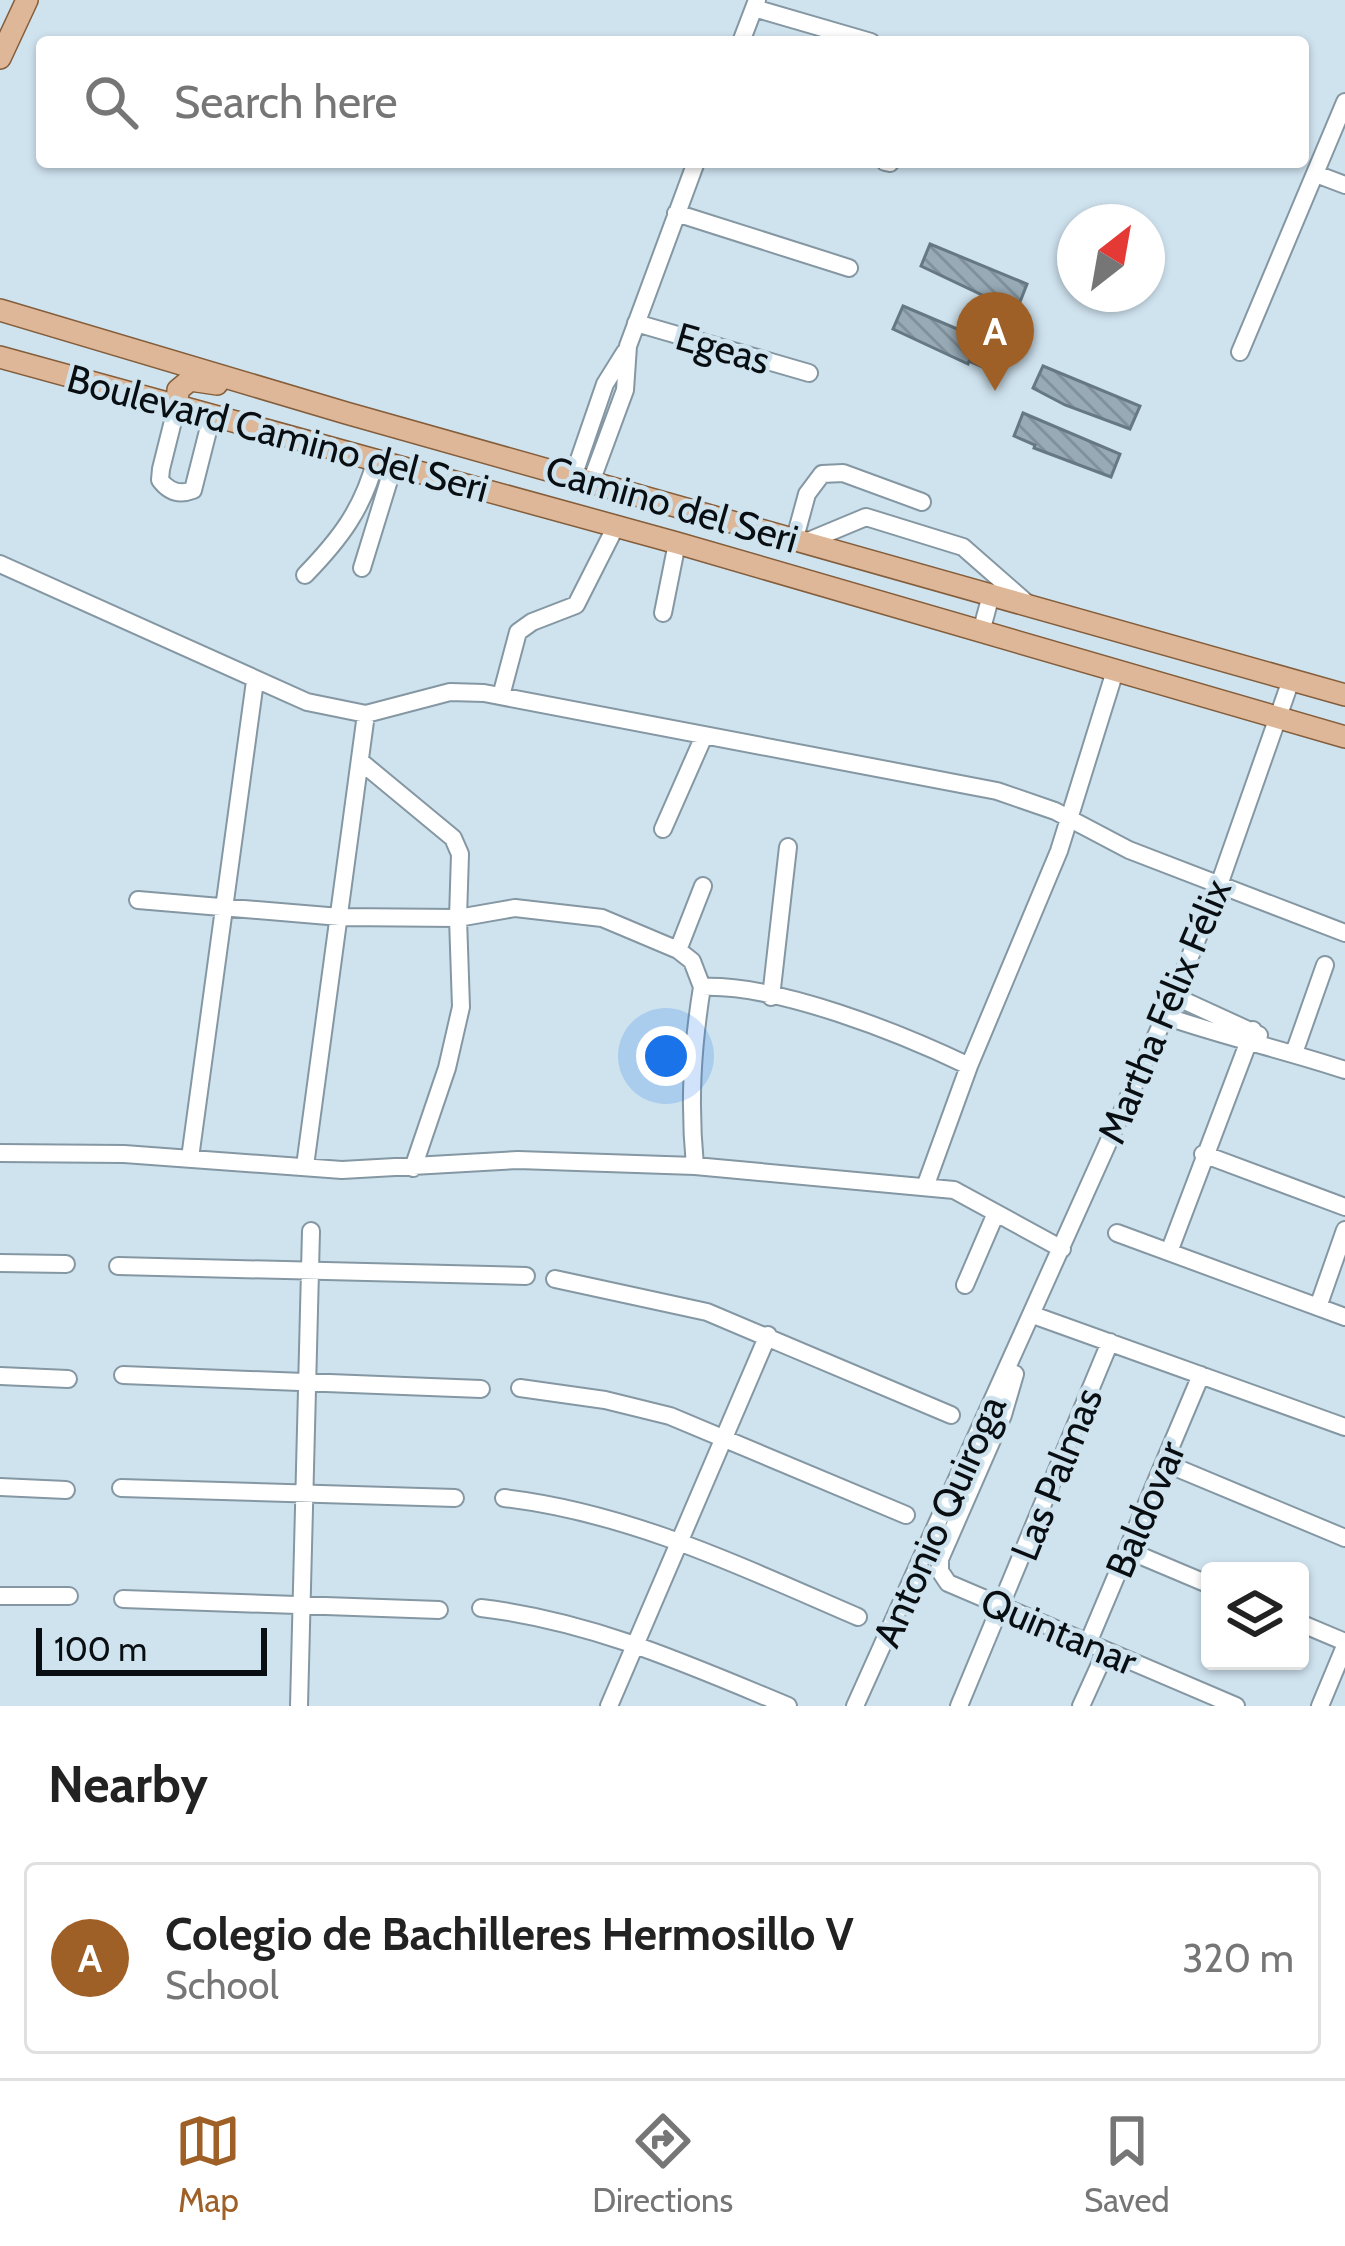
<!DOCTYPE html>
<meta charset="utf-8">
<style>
:root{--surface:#fff;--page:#f2f2f2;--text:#222;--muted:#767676;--line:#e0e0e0;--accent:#9e6026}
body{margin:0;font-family:Cabin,sans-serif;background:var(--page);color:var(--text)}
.controls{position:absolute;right:36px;bottom:36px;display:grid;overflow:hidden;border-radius:12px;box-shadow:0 3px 9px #0004}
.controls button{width:108px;height:108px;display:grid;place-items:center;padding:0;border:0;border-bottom:3px solid var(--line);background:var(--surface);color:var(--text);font:60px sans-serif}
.compass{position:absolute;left:1057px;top:204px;width:108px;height:108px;border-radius:50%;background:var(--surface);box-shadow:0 3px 9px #0004;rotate:31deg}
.scale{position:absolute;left:36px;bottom:30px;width:231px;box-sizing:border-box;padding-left:12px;border:6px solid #080e12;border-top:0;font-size:33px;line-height:42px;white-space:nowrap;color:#080e12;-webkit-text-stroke:9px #cfe3ef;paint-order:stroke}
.you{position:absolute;left:666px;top:1056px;width:42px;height:42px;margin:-30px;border:9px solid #fff;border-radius:50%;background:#1a73e8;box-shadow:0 0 0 18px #1a73e833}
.badge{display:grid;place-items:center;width:78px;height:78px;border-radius:50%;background:var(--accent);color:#fff;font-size:39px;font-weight:700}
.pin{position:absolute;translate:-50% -99px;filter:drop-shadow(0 3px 6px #0008)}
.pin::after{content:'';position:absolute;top:63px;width:42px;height:36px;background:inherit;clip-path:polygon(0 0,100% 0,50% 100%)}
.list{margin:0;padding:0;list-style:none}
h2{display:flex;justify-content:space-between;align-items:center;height:156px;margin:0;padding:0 48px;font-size:51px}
h2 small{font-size:39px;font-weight:400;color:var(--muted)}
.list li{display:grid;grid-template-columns:78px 1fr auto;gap:36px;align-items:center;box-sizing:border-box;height:192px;margin:0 24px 24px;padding:0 24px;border:3px solid var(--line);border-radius:12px}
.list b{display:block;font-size:45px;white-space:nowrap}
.list p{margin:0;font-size:39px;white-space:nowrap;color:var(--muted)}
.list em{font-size:39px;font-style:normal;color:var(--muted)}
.icon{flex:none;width:66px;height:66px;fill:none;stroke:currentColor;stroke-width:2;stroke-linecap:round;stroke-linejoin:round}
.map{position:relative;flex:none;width:1345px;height:1706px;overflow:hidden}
.search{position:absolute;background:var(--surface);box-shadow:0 3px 9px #0004;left:36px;right:36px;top:36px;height:132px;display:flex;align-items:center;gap:30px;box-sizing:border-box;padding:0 42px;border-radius:12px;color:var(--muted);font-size:45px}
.sheet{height:372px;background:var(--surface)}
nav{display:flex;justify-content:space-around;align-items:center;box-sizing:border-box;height:168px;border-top:3px solid var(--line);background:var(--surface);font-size:33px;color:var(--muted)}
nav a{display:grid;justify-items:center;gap:6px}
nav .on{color:var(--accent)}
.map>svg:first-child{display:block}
</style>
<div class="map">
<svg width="1345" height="1706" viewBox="0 0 1345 1706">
<defs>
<pattern id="building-back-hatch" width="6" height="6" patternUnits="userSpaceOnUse" patternTransform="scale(3)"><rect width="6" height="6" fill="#97aab6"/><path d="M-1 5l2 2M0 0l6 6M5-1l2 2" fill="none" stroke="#81919b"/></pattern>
</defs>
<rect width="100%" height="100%" fill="#cfe3ef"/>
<path fill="url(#building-back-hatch)" stroke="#667883" stroke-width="3" d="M930,244L1027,284L1018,307L997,298L995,301L921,266Z
M903,306L1000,347L990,370L969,361L968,364L893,329Z
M1043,366L1140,406L1130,429L1065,405L1033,388Z
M1023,413L1120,454L1111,477L1034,448L1035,445L1014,436Z"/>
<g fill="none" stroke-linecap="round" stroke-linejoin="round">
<defs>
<path id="minor" d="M754,8L871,42
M741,42L757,0
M885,162L890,163
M1316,174L1345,185
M676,213L849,268
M636,323L809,373
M1240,352L1345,102
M177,405L161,469L160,480C169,492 180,495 193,490L212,415
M573,477L605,384L625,352
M591,482L625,390L628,346L696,162
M795,538L807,494L822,474L843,473L922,502
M806,542L866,517L963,547L1028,604
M0,564L307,702L366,714L450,692L484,693L997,791L1055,811L1129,850L1345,933
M362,568L394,464
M305,575C340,539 363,509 376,459
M663,613L677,543
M981,632L991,595
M501,696L518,632L532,622L576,605L616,526
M663,829L704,736
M138,900L340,917L458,918L460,854L453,838L360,761
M678,950L703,886
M1174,996L1259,1035
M771,997L788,847
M1165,1016C1225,1037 1285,1050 1345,1070
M1294,1053L1325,965
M0,1153L124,1154L342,1170L518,1160L695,1166L954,1190L1062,1249
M1203,1154L1345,1207
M190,1158L255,681
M305,1166L366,714
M695,1166C689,1104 692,1049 702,987C778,984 900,1033 969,1066
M413,1168L447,1068L461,1007L458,918L515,908L602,918L678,950L692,961L702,987
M925,1187L969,1066L1059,851L1115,671
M1117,1233L1345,1317
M1169,1252L1253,1030
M0,1263L66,1264
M118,1266L526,1276
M555,1279L707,1312L951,1415
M965,1285L996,1213
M1318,1307L1345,1230
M1033,1315L1345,1427
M1015,1374L1003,1415L940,1559V1571L948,1583L1236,1706
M123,1375L481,1389
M0,1376L68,1379
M520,1388L605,1400L670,1416L906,1515
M1165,1463L1345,1538
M0,1487L66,1490
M121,1488L455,1498
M504,1498C631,1513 742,1567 858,1617
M1127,1550L1210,1585
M0,1596H69
M123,1599L439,1610
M481,1608C591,1621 687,1664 788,1706
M1300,1623L1345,1642
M1088,1643L1201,1375
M299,1706L311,1231
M609,1706L768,1335
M855,1706L1174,996L1219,885L1291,680
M959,1706L1110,1342
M1081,1706L1106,1651
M1320,1706L1345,1646"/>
<path id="major" d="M0,58L27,0
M0,310L346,413L1345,695
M0,357L677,543L1345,737
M177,405L178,390L190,380L217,384"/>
</defs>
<use href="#minor" stroke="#8497a2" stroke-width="20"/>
<use href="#major" stroke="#845d3b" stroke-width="24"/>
<use href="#minor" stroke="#fff" stroke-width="16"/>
<use href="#major" stroke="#ddb797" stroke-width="21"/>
</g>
<g text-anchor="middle" stroke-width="9" stroke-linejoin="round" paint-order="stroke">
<g font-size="39" fill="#080e12" stroke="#cfe3ef">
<text transform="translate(723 348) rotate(16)" y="14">Egeas</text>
<text transform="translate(278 433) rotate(15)" y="14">Boulevard Camino del Seri</text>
<text transform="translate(672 504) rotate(16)" y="14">Camino del Seri</text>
<text transform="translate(1164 1011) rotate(-67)" y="14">Martha Félix Félix</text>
<text transform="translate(1056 1474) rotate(-68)" y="14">Las Palmas</text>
<text transform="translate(1145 1509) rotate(-67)" y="14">Baldovar</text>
<text transform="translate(939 1521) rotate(-66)" y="14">Antonio Quiroga</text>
<text transform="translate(1059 1631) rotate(23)" y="14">Quintanar</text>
</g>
</g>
</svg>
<div class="controls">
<button><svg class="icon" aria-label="layers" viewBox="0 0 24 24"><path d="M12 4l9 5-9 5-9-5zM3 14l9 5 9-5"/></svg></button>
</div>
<svg class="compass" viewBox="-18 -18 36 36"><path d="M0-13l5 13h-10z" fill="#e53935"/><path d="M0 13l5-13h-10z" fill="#767676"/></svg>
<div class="scale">100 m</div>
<div class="you"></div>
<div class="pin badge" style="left:995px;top:391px">A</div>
<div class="search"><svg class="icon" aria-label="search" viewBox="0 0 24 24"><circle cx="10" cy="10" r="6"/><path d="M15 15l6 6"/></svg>Search here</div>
</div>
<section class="sheet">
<h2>Nearby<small></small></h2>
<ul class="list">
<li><span class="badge">A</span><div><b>Colegio de Bachilleres Hermosillo V</b><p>School</p></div><em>320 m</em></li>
</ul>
</section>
<nav>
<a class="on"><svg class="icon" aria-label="map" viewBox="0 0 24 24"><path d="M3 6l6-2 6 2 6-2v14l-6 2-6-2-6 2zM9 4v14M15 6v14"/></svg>Map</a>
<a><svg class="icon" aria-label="directions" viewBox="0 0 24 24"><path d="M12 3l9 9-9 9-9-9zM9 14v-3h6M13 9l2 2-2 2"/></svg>Directions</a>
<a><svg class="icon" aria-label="saved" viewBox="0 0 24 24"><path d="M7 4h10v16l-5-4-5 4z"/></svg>Saved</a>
</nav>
